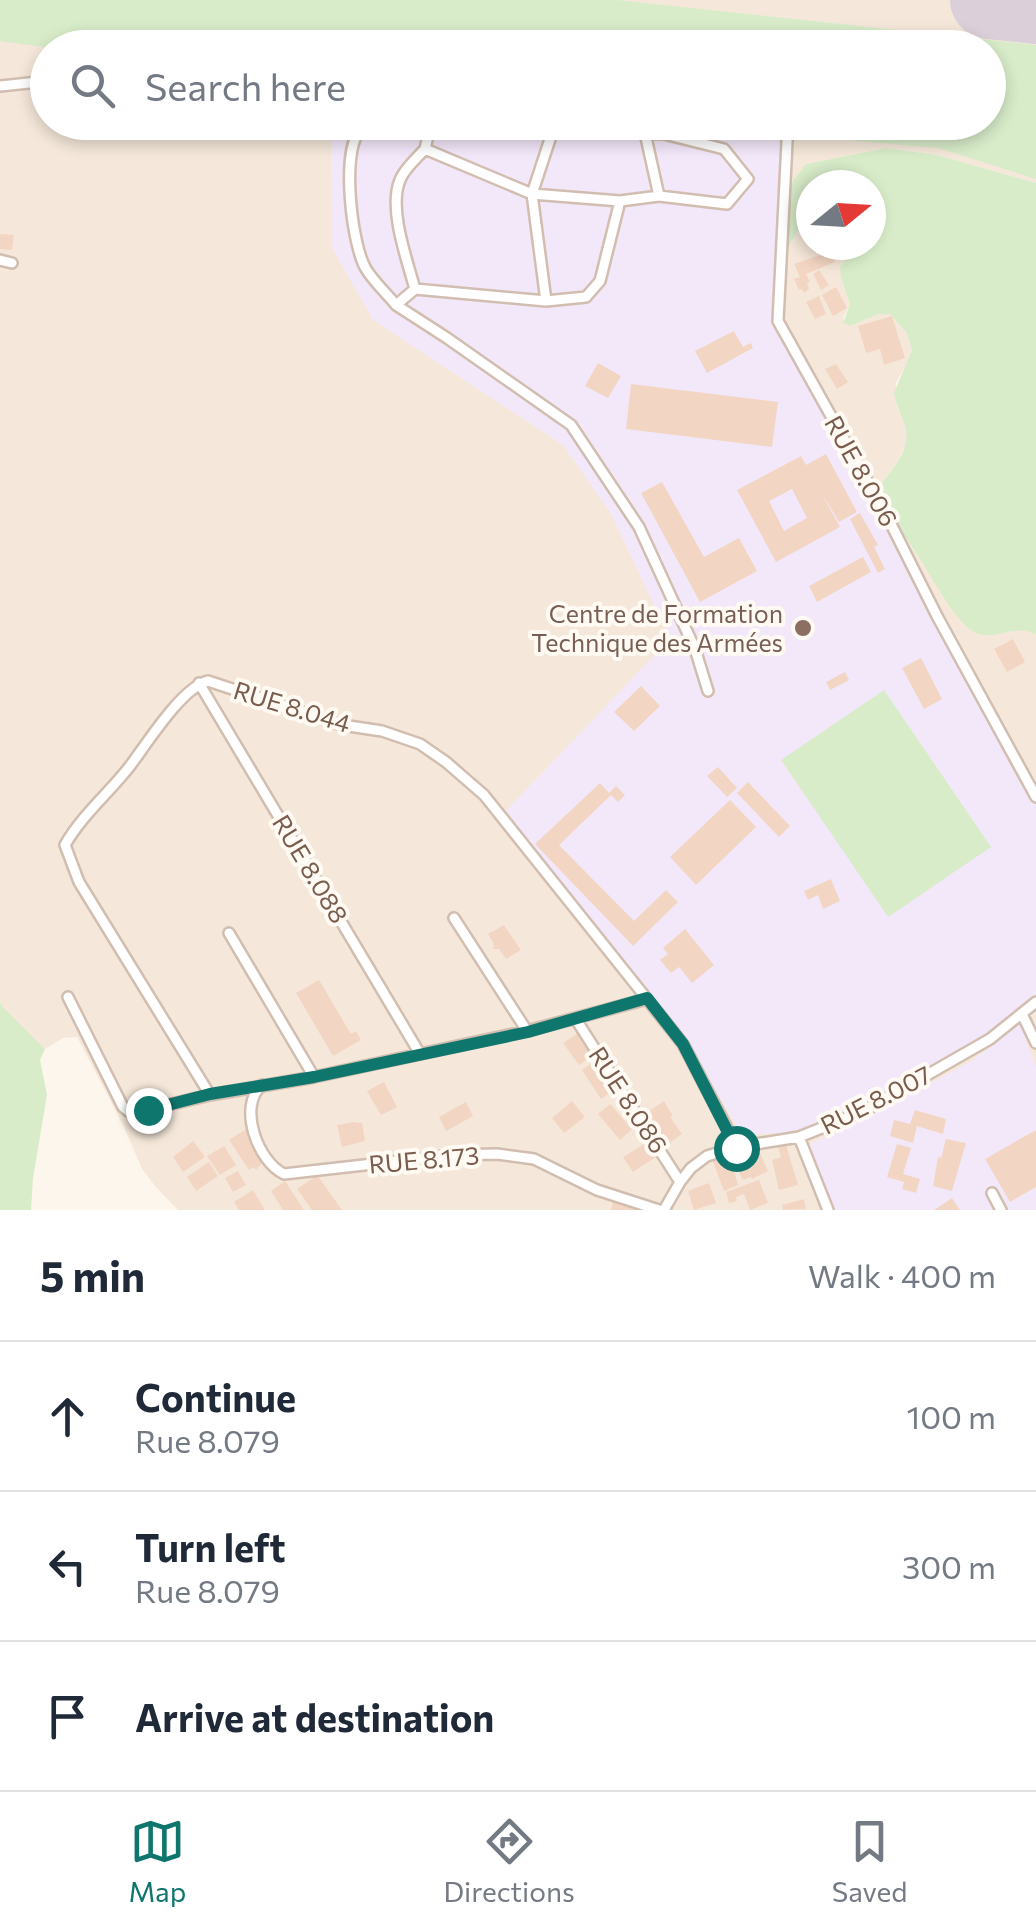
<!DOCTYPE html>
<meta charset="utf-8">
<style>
:root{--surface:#fff;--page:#f2f2f3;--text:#1f2937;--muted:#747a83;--line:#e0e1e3;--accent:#0f766e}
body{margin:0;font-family:Commissioner,sans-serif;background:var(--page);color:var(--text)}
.compass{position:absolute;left:796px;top:170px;width:90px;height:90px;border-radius:50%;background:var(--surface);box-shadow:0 5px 15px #0003;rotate:72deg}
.stop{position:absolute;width:30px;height:30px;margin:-22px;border:8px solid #0f766e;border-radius:50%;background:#fff}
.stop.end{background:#0f766e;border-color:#fff;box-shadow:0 2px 10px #0008}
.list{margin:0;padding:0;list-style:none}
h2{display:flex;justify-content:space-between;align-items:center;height:130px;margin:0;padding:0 40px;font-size:42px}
h2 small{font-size:32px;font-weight:400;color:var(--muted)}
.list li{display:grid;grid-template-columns:65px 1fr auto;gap:30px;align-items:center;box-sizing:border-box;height:150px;padding:0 40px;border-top:2px solid var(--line)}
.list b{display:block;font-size:38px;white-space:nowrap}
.list p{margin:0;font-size:32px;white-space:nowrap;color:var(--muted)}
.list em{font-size:32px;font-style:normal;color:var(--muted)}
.icon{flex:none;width:55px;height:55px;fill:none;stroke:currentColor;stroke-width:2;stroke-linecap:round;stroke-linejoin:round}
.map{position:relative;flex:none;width:1036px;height:1210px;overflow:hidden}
.search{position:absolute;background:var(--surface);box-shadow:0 5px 15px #0003;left:30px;right:30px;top:30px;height:110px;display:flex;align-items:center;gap:25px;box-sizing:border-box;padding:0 35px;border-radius:55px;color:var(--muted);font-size:38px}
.sheet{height:580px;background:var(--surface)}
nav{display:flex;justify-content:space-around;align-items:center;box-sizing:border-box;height:140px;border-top:2px solid var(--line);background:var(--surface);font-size:28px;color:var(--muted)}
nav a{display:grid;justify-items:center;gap:5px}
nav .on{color:var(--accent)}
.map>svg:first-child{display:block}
</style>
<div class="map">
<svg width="1036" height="1210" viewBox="0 0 1036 1210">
<rect width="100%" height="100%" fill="#fdf6ec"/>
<path fill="#f5e8da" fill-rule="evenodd" d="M0,0H1036V183L937,155L886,148L806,164L799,226L811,209V245H853L843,262L841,278L850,304L843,318L850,326L879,314H890L906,332L912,350L911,355L896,383V404L907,431V442L896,464L879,487L896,526L917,554L986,636L1018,630H1030L1036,635V1210H178L156,1187L142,1169L124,1127L77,1037L63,1038L45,1049L2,1006L0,999ZM48,48H988V122H48Z"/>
<path fill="#f3e8fa" d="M683,122L781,138L775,322L885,520L1036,800V996L988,1035L858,1111L797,1132L742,1135L687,1043L653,997L502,815L670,639L611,514L563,445L373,320L332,248L331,123Z
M1020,1024L1036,1067V1210H834L807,1145L860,1121L973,1060Z"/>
<path fill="#d8ecc9" d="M0,0H617L1036,45V179L938,148L823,138L722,123L988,122V48H51L0,41Z
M886,148L937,155L1036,183V635C1018,622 995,642 976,633C957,625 932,577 920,559C907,539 893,521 881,501L879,487C892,469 912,449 905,426C901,415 896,405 894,393L912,350L906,332L890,314H879L850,326L843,323L850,304L841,278L840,268L853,245H871V185H811C811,193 813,204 810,210C806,217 792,241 788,247L784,243V192L806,164Z
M884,690L991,847L888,917L781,760Z
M0,1000L2,1006L45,1049L40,1060L47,1095L33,1178L31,1210H0Z"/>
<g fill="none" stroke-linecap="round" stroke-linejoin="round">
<path stroke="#dbcfda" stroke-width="30" d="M1015,3L1036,1"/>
<path stroke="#dbcfda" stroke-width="78" d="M989,0L1036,5"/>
</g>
<path fill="#f3d5c3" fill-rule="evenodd" d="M0,234L14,235L12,250L0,249Z
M831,251L835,262L806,274L810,282L807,283L809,289L804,293L802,289L799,290L794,279L800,277L794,264Z
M819,270L829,285L821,290L813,274Z
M836,287L847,308L833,316L822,295Z
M819,296L826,314L815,319L806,302Z
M892,316L905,358L884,365L880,349L866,353L858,326Z
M734,331L743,347L751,343L753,348L707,373L695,351Z
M598,363L621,376L608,398L585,386Z
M836,364L848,382L837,389L825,369Z
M631,384L778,402L772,447L626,429Z
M826,454L857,512L839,522L820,490L840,527L776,562L737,490L801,456L806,465ZM792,489L807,518L784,531L769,501Z
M662,482L704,557L739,538L757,571L700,602L641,493Z
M860,513L878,545L874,547L885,569L878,573L850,519Z
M863,557L871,572L817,602L809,586Z
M1013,639L1025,662L1007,672L994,649Z
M921,658L942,699L924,709L902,668Z
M845,672L849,680L830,690L826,682Z
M641,686L660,706L634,731L614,712Z
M718,767L737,788L727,797L707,776Z
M748,782L790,826L779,837L737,793Z
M600,783L609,793L616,786L625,795L618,802L611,795L559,845L634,921L666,890L678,902L633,946L535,844Z
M730,800L756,827L696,885L670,857Z
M831,879L840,901L823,909L818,895L808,900L804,891Z
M504,925L521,950L506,959L499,949H493L494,944L488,934Z
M685,929L714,965L692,983L679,967L671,973L660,960L668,954L663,948Z
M319,980L351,1034L356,1031L361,1040L333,1056L296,993Z
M578,1033L593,1055L579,1065L563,1043Z
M598,1059L617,1088L601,1099L582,1070Z
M384,1082L397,1107L381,1115L367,1091Z
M572,1101L585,1117L564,1133L552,1118Z
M664,1101L673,1116L670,1117L682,1134L662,1148L651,1131L655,1129L645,1114Z
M466,1102L473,1116L446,1131L439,1117Z
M610,1104L632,1129L620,1140L598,1114Z
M915,1110L946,1119L943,1134L917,1126L913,1143L890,1136L894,1120L910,1124Z
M353,1122L362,1123L365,1141L342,1147L337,1125Z
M246,1129L266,1159L256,1170L254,1167L249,1170L229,1140Z
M1036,1130V1187L1010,1202L985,1159Z
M946,1139L966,1143L952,1191L933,1186L938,1157L941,1158Z
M193,1141L205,1157L183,1172L173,1157Z
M646,1143L656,1157L633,1172L623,1157Z
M897,1144L911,1148L903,1174L920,1179L916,1193L902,1189L904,1182L887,1177Z
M786,1145L798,1185L779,1190L772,1160L781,1157L778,1147Z
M224,1146L236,1165L220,1175L207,1156Z
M759,1151L768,1171L752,1179L751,1177L743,1180L734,1164Z
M725,1155L727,1160L731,1159L738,1185L724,1191L712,1159Z
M209,1162L218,1176L196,1191L187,1177Z
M238,1171L246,1185L233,1192L225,1178Z
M317,1175L342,1210H312L297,1189Z
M759,1180L768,1203L750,1210L744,1194L736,1197L737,1201L729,1203L726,1192Z
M285,1181L304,1210H283L271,1191Z
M709,1183L716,1203L694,1210L688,1191Z
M253,1190L265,1210H239L234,1202Z
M952,1198L960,1210H934Z
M804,1199L806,1209L783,1210L782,1205Z
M613,1202L644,1209V1210H611Z"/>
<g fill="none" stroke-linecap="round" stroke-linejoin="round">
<defs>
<path id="minor" d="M0,86L48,81
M371,122C367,126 362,128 359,132C341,154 352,246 366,269C374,282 387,294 396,305L415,289L546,301L586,297L600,281L620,201L659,196L727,204L748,179L724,149L664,134L502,122
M788,122L778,321L889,520L937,616L1036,797
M645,133L659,196
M425,149L431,122
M0,260L12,263
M415,289C407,260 388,208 400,180C404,169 417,158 425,149L532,194L620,201
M546,301L532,194L554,127
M396,305L447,338L571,425L639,527L695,649L708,691
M199,683L420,1054
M454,918L527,1031
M229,933L314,1077
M68,997L123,1107L128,1111L138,1112L210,1095L314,1077L527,1031L647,999L683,1044L737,1147
M1022,1014L1036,1043
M575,1018L680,1182
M262,1085C237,1106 258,1162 284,1174L453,1155L497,1154L534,1159L597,1190L659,1210
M210,1095L79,882L65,845C82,815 109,793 130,766C146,745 182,687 208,681L342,725L382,731L420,744L446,762L484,795L647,999
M799,1137L828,1210
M992,1193L1001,1210
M664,1210L680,1182L691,1168L707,1156L737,1147L799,1137L864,1111L990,1039L1036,1002"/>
</defs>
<use href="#minor" stroke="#d1beb0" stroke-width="14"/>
<use href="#minor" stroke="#fff" stroke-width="9"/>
</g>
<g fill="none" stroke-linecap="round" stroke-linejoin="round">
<path stroke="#0f766e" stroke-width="12" d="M148,1110L210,1094L314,1077L528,1032L647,998L683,1044L736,1148"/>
</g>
<circle fill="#8d6e63" stroke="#fffaf3" stroke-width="4" cx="803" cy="628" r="10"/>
<g text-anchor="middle" stroke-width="8" stroke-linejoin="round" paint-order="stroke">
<g font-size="25" fill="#7a5c4d" stroke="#fffaf3">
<text transform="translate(861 471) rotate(61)" y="9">RUE 8.006</text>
<text transform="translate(292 707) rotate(17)" y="9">RUE 8.044</text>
<text transform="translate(310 869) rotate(59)" y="9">RUE 8.088</text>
<text transform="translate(628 1100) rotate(57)" y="9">RUE 8.086</text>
<text transform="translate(876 1100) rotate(-27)" y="9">RUE 8.007</text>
<text transform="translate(424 1160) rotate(-5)" y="9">RUE 8.173</text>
</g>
<g font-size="25" fill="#785e54" stroke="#fffaf3" text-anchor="end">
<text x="783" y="623">Centre de Formation<tspan x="783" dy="29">Technique des Armées</tspan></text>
</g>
</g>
</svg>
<svg class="compass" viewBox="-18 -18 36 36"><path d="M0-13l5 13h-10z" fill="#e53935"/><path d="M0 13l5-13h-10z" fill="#747a83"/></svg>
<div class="stop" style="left:736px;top:1148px"></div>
<div class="stop end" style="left:148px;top:1110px"></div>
<div class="search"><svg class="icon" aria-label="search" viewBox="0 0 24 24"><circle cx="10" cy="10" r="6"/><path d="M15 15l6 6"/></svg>Search here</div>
</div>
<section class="sheet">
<h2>5 min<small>Walk · 400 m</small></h2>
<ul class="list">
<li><svg class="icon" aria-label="ahead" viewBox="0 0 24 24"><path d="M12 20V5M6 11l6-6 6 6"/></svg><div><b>Continue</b><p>Rue 8.079</p></div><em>100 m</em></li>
<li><svg class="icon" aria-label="left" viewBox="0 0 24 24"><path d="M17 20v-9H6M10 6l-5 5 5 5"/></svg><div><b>Turn left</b><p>Rue 8.079</p></div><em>300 m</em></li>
<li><svg class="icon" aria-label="arrive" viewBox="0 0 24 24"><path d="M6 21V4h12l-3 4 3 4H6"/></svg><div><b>Arrive at destination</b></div></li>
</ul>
</section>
<nav>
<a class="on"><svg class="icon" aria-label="map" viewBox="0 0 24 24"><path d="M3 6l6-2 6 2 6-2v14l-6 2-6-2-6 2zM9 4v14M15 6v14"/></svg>Map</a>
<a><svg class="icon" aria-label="directions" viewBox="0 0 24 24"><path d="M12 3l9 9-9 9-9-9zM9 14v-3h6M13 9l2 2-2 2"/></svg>Directions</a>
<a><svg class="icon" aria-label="saved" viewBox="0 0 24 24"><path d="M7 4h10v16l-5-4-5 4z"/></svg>Saved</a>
</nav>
